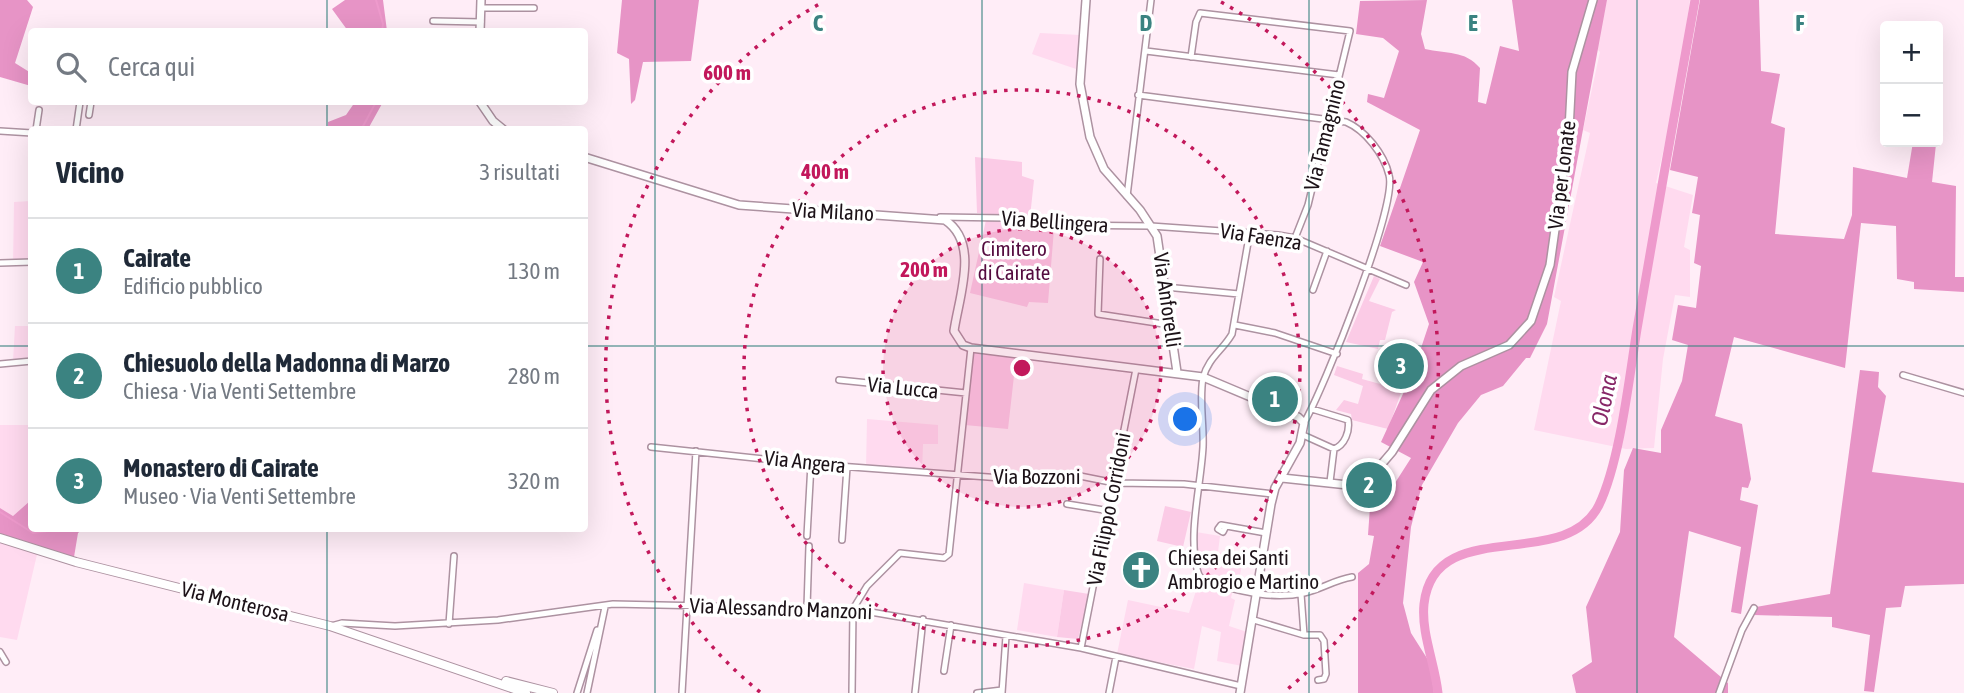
<!DOCTYPE html>
<html lang="it">
<meta charset="utf-8">
<style>
:root{--surface:#fff;--page:#f2f2f3;--text:#1f2937;--muted:#747a83;--line:#e0e1e3;--accent:#3b8381}
body{margin:0;font-family:"Asap Condensed",sans-serif;background:var(--page);color:var(--text)}
.controls{position:absolute;right:21px;top:21px;display:grid;overflow:hidden;border-radius:7px;box-shadow:0 7px 28px #0002}
.controls button{width:63px;height:63px;display:grid;place-items:center;padding:0;border:0;border-bottom:2px solid var(--line);background:var(--surface);color:var(--text);font:35px sans-serif}
.you{position:absolute;left:1186px;top:420px;width:24px;height:24px;margin:-18px;border:5px solid #fff;border-radius:50%;background:#1a73e8;box-shadow:0 0 0 10px #1a73e833}
.badge{display:grid;place-items:center;width:46px;height:46px;border-radius:50%;background:var(--accent);color:#fff;font-size:23px;font-weight:700}
.pin{position:absolute;translate:-50% -50%;border:4px solid #fff;box-shadow:0 2px 7px #0006}
.list{margin:0;padding:0;list-style:none}
h2{display:flex;justify-content:space-between;align-items:center;height:91px;margin:0;padding:0 28px;font-size:30px}
h2 small{font-size:23px;font-weight:400;color:var(--muted)}
.list li{display:grid;grid-template-columns:46px 1fr auto;gap:21px;align-items:center;box-sizing:border-box;height:105px;padding:0 28px;border-top:2px solid var(--line)}
.list b{display:block;font-size:26px;white-space:nowrap}
.list p{margin:0;font-size:23px;white-space:nowrap;color:var(--muted)}
.list em{font-size:23px;font-style:normal;color:var(--muted)}
.icon{flex:none;width:38px;height:38px;fill:none;stroke:currentColor;stroke-width:2;stroke-linecap:round;stroke-linejoin:round}
.map{position:relative;flex:none;width:1964px;height:693px;overflow:hidden}
.search{position:absolute;background:var(--surface);box-shadow:0 7px 28px #0002;left:28px;top:28px;width:560px;height:77px;display:flex;align-items:center;gap:18px;box-sizing:border-box;padding:0 24px;border-radius:7px;color:var(--muted);font-size:26px}
.panel{position:absolute;background:var(--surface);box-shadow:0 7px 28px #0002;left:28px;top:126px;width:560px;height:406px;border-radius:7px}
.map>svg:first-child{display:block}
</style>
<div class="map">
<svg width="1964" height="693" viewBox="0 0 1964 693">
<rect width="100%" height="100%" fill="#ffedf7"/>
<path fill="#ffdaef" d="M1607,0H1690L1677,90L1656,183L1693,195L1684,247L1690,250V297L1675,295L1663,359L1654,448L1626,449L1534,430L1561,301L1554,297L1590,133L1583,130L1600,52L1597,49Z
M1040,33L1080,35L1076,69L1032,54Z
M31,201V262L13,264L14,202Z
M15,326H31V359L13,361Z
M867,419L938,425V444H923L922,472L866,468Z
M0,425H31V500L13,516L0,508Z
M1196,532L1220,536L1218,552L1243,559L1237,590L1233,589L1231,598L1235,600L1229,626L1247,632L1242,666L1217,661L1221,632L1202,626L1194,669L1117,654L1128,600L1189,613L1201,575Z
M0,535L39,546L17,640L0,637Z
M1024,583L1064,590L1057,637L1017,630Z"/>
<path fill="#fbcbe6" d="M975,157L1022,162V176L1034,180L1030,217L977,213Z
M986,220L1054,229L1048,303L1029,302L1027,307L970,293Z
M1374,276L1380,279L1369,301L1396,310L1392,312L1385,340H1380L1378,349L1346,342Z
M973,353L1016,358L1008,429L965,425Z
M1337,366L1363,374L1362,379L1402,390L1388,429L1352,420L1351,414L1336,410L1344,400L1358,404L1363,386L1334,375Z
M1165,506L1191,512L1183,547L1157,541Z
M1064,590L1089,594L1078,639L1057,637Z"/>
<path fill="#e794c6" d="M0,0H27L33,7L15,63L31,73V86L0,77Z
M345,0H383L387,31H348L332,9Z
M622,0H699L691,61L643,62L635,100L631,104L629,59L617,53Z
M1427,0L1421,34L1425,49C1446,54 1465,50 1480,68L1478,102L1486,104L1500,46L1519,51L1512,0H1607L1547,324L1530,358H1526L1503,386L1481,395L1458,423L1422,485L1411,527L1403,603L1411,633L1430,663L1434,693H1358V573L1369,564L1374,536L1368,535L1372,479L1378,474L1395,483L1411,458L1381,442L1413,372L1429,324L1414,282L1423,262L1380,246L1420,130L1367,102L1368,94L1384,98L1399,51L1383,38L1356,34L1360,1Z
M1700,0H1759L1761,71L1780,74L1771,123L1785,128L1775,234L1844,239L1852,215L1853,167L1907,178L1913,142L1936,144L1932,182L1956,186L1955,277H1964V292L1914,289V282L1897,279L1896,226L1861,223L1845,368L1734,337L1715,416L1742,424L1751,479L1748,488L1742,487L1740,500L1758,505L1741,614L1731,612L1741,547L1689,531L1674,637L1728,683V693H1576L1572,675L1592,662L1586,607L1620,532L1624,470L1633,448L1661,453V430L1682,381L1688,345L1672,340L1678,305L1696,308L1701,266L1694,263L1700,215L1692,213L1698,177L1670,170Z
M355,102H383L368,129H334L328,126V122L346,115Z
M1860,370L1879,372L1878,387L1886,396L1872,472L1964,483V584L1905,586L1901,607L1886,608L1874,692L1864,691L1870,635L1832,627V617L1754,615L1756,607L1830,594Z
M31,500L32,528L83,529L78,533L74,557L0,535V508L13,516Z"/>
<g fill="none" stroke-linecap="round" stroke-linejoin="round">
<path stroke="#ee9acc" stroke-width="2" d="M376,0L383,24L382,32
M361,130L376,102
M0,512L33,533L72,528"/>
<path stroke="#ee9acc" stroke-width="9" d="M1438,693C1435,664 1421,633 1424,604C1434,513 1565,574 1599,505C1620,461 1629,379 1637,329C1656,219 1675,110 1695,0"/>
<defs>
<path id="minor" d="M481,8H534
M433,21L481,22
M1146,51L1339,75
M1191,57L1196,22L1200,13L1350,31L1308,205L1295,238
M1138,95L1346,122C1365,130 1384,154 1389,175C1398,206 1323,390 1304,423
M89,115L91,102
M36,130L39,110
M76,130L80,102
M0,131L32,133
M1127,196L1151,0
M940,217L1005,218L1055,225L1151,226L1278,235L1295,238L1406,285
M1250,231L1232,334C1223,350 1208,358 1203,378C1199,400 1204,424 1203,447C1201,485 1188,533 1197,569C1199,578 1203,581 1210,583C1242,591 1272,600 1304,593C1322,589 1334,580 1352,577
M1100,259L1098,314L1170,325
M0,263L32,262
M1165,287L1239,294
M1313,290L1327,251
M1235,325L1275,333L1337,354
M0,364L32,361
M1903,375L1964,393
M839,380L966,393
M1312,409L1348,420C1350,431 1345,445 1334,449L1330,482
M1303,435L1334,449
M651,447L811,464L1015,479L1080,476L1115,483L1184,484L1273,494
M1067,504L1110,511
M1226,526L1223,532L1218,529L1221,525L1266,533
M807,536L811,464
M842,540L847,467
M807,607L809,546
M1254,620L1304,635L1301,594
M449,624L454,556
M331,626L342,623L395,626L498,620L613,604L853,609L1081,648L1241,686
M1304,635H1320L1324,641L1326,674L1324,679L1318,680
M1081,648L1136,369
M0,652L6,662
M944,671L951,625
M577,693L597,630
M587,693L605,607
M682,693L696,451
M852,693L853,609L867,586L900,553L944,558L949,554L971,348
M915,693L923,619
M977,693L1002,690
M1002,693L1006,636
M1109,693L1116,657
M1719,693L1742,630L1754,608"/>
<path id="tertiary" d="M1086,0L1080,84L1090,137L1104,169L1140,210L1157,236L1177,372
M480,32L481,0
M480,102L493,121L504,130
M584,157L739,205L945,220C980,243 959,296 954,331L963,345L971,348L1203,377L1298,417L1304,423L1300,443L1275,488L1271,504L1240,693
M1282,478L1348,485L1368,480L1392,452L1431,390L1461,366L1509,345L1531,321L1550,265L1569,130L1572,72L1593,0"/>
<path id="secondary" d="M0,538L76,562L330,626L526,693
M506,681L553,693"/>
</defs>
<use href="#minor" stroke="#ad92a1" stroke-width="8"/>
<use href="#tertiary" stroke="#ad92a1" stroke-width="10"/>
<use href="#secondary" stroke="#ad92a1" stroke-width="10"/>
<use href="#minor" stroke="#fff" stroke-width="5"/>
<use href="#tertiary" stroke="#fff" stroke-width="7"/>
<use href="#secondary" stroke="#fff" stroke-width="8"/>
</g>
<path fill="none" stroke="#3b8381" stroke-width="2" stroke-opacity="0.55" d="M327,0V32M655,0V693M982,0V693M1309,0V693M1637,0V693M327,102V130M0,346H32M584,346H1964M327,528V693"/>
<circle cx="1022" cy="368" r="139" fill="#c2185b" fill-opacity=".12"/>
<g fill="none" stroke="#c2185b" stroke-width="3.5" stroke-dasharray="3.5 7">
<circle cx="1022" cy="368" r="139"/>
<circle cx="1022" cy="368" r="278"/>
<path d="M760 692A417 417 0 0 1 823 2M1221 2A417 417 0 0 1 1284 692"/>
</g>
<defs>
<symbol id="church-disc" viewBox="-11 -11 22 22"><circle r="9.5" fill="#3b8381" stroke="#fff"/><path d="M-1.2-6h2.4v3.5h3.3v2.4h-3.3V6h-2.4V-.1h-3.3v-2.4h3.3Z" fill="#fff"/></symbol>
</defs>
<g fill-rule="evenodd">
<use href="#church-disc" x="1119" y="548" width="44" height="44"/>
</g>
<g text-anchor="middle" stroke-width="7" stroke-linejoin="round" paint-order="stroke">
<g font-size="21" fill="#1c1218" stroke="#fff">
<text transform="translate(1325 135) rotate(-76)" y="7">Via Tamagnino</text>
<text transform="translate(1562 175) rotate(-83)" y="7">Via per Lonate</text>
<text transform="translate(833 212) rotate(3)" y="7">Via Milano</text>
<text transform="translate(1055 222) rotate(4)" y="7">Via Bellingera</text>
<text transform="translate(1261 237) rotate(9)" y="7">Via Faenza</text>
<text transform="translate(1167 300) rotate(82)" y="7">Via Anforelli</text>
<text transform="translate(903 388) rotate(6)" y="7">Via Lucca</text>
<text transform="translate(805 462) rotate(6)" y="7">Via Angera</text>
<text x="1037" y="484">Via Bozzoni</text>
<text transform="translate(1109 509) rotate(-79)" y="7">Via Filippo Corridoni</text>
<text transform="translate(235 602) rotate(14)" y="7">Via Monterosa</text>
<text transform="translate(781 609) rotate(2)" y="7">Via Alessandro Manzoni</text>
</g>
<g font-size="21" fill="#540b3f" stroke="#fff">
<text x="1014" y="256">Cimitero<tspan x="1014" dy="24">di Cairate</tspan></text>
</g>
<g font-size="21" fill="#1c1218" stroke="#fff" text-anchor="start">
<text x="1168" y="565">Chiesa dei Santi<tspan x="1168" dy="24">Ambrogio e Martino</tspan></text>
</g>
<g font-size="23" font-style="italic" fill="#872868" stroke="#fff">
<text transform="translate(1604 400) rotate(-78)" y="8">Olona</text>
</g>
</g>
<g font-size="23" text-anchor="middle" font-weight="bold" fill="#3b8381" stroke="#fff" stroke-width="7" stroke-linejoin="round" paint-order="stroke">
<text x="818" y="31">C</text>
<text x="1146" y="31">D</text>
<text x="1473" y="31">E</text>
<text x="1800" y="31">F</text>
</g>
<circle cx="1022" cy="368" r="10" fill="#c2185b" stroke="#fff" stroke-width="3.5"/>
<g font-size="21" text-anchor="middle" font-weight="bold" fill="#c2185b" stroke="#fff" stroke-width="7" stroke-linejoin="round" paint-order="stroke">
<text x="727" y="80">600 m</text>
<text x="825" y="179">400 m</text>
<text x="924" y="277">200 m</text>
</g>
</svg>
<div class="controls">
<button>+</button>
<button>−</button>
</div>
<div class="you"></div>
<div class="pin badge" style="left:1275px;top:399px">1</div>
<div class="pin badge" style="left:1369px;top:485px">2</div>
<div class="pin badge" style="left:1401px;top:366px">3</div>
<div class="search"><svg class="icon" aria-label="search" viewBox="0 0 24 24"><circle cx="10" cy="10" r="6"/><path d="M15 15l6 6"/></svg>Cerca qui</div>
<section class="panel">
<h2>Vicino<small>3 risultati</small></h2>
<ul class="list">
<li><span class="badge">1</span><div><b>Cairate</b><p>Edificio pubblico</p></div><em>130 m</em></li>
<li><span class="badge">2</span><div><b>Chiesuolo della Madonna di Marzo</b><p>Chiesa · Via Venti Settembre</p></div><em>280 m</em></li>
<li><span class="badge">3</span><div><b>Monastero di Cairate</b><p>Museo · Via Venti Settembre</p></div><em>320 m</em></li>
</ul>
</section>
</div>
